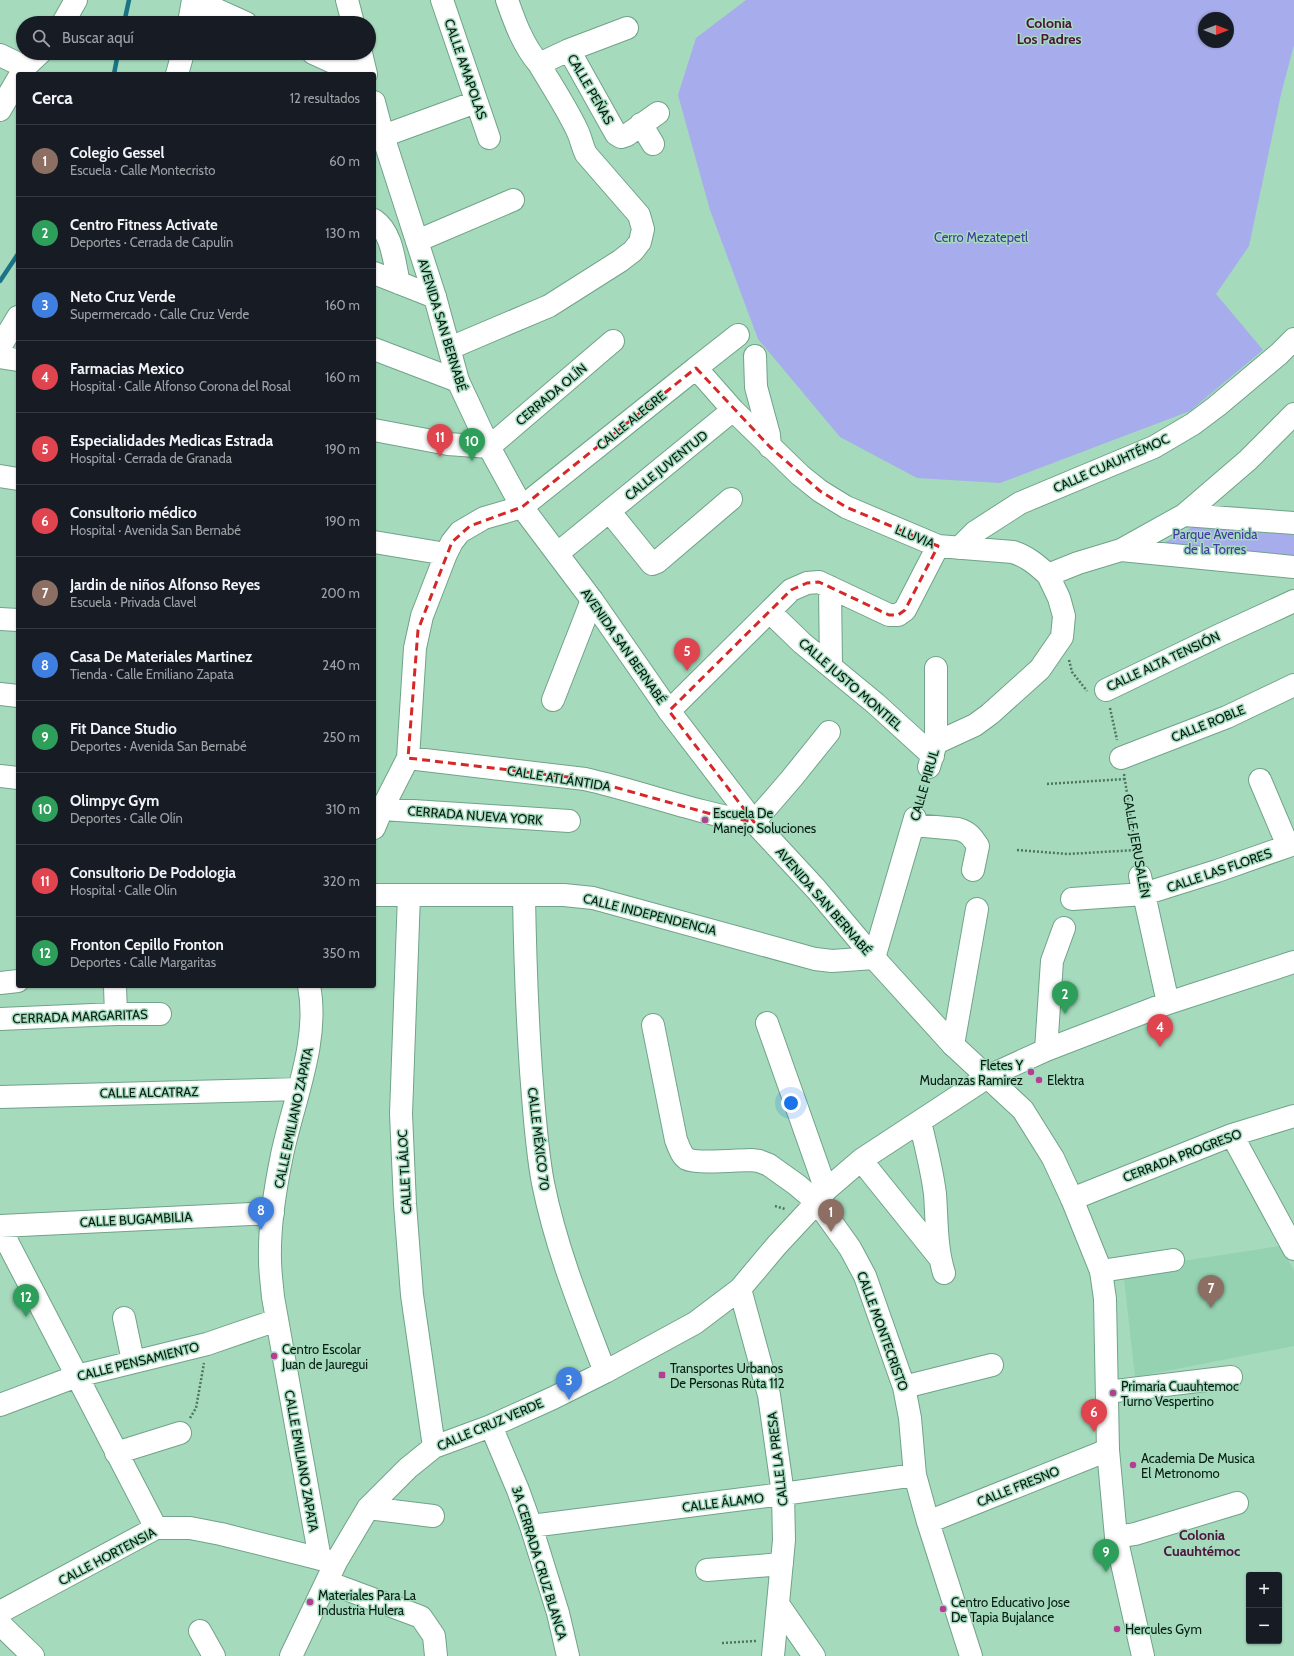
<!DOCTYPE html>
<html lang="es">
<meta charset="utf-8">
<style>
:root{--surface:#171b24;--page:#20242c;--text:#f1f3f6;--muted:#9ea1a6;--line:#363941;--accent:#0b8043}
body{margin:0;font-family:Cabin,sans-serif;background:var(--page);color:var(--text)}
.controls{position:absolute;right:12px;bottom:12px;display:grid;overflow:hidden;border-radius:4px;box-shadow:0 1px 3px #0004}
.controls button{width:36px;height:36px;display:grid;place-items:center;padding:0;border:0;border-bottom:1px solid var(--line);background:var(--surface);color:var(--text);font:20px sans-serif}
.compass{position:absolute;left:1198px;top:12px;width:36px;height:36px;border-radius:50%;background:var(--surface);box-shadow:0 1px 3px #0004;rotate:90deg}
.you{position:absolute;left:791px;top:1103px;width:14px;height:14px;margin:-10px;border:3px solid #fff;border-radius:50%;background:#1a73e8;box-shadow:0 0 0 6px #1a73e833}
.badge{display:grid;place-items:center;width:26px;height:26px;border-radius:50%;background:var(--accent);color:#fff;font-size:13px;font-weight:700}
.pin{position:absolute;translate:-50% -33px;filter:drop-shadow(0 1px 2px #0008)}
.pin::after{content:'';position:absolute;top:21px;width:14px;height:12px;background:inherit;clip-path:polygon(0 0,100% 0,50% 100%)}
.list{margin:0;padding:0;list-style:none}
h2{display:flex;justify-content:space-between;align-items:center;height:52px;margin:0;padding:0 16px;font-size:17px}
h2 small{font-size:13px;font-weight:400;color:var(--muted)}
.list li{display:grid;grid-template-columns:26px 1fr auto;gap:12px;align-items:center;box-sizing:border-box;height:72px;padding:0 16px;border-top:1px solid var(--line)}
.list b{display:block;font-size:15px;white-space:nowrap}
.list p{margin:0;font-size:13px;white-space:nowrap;color:var(--muted)}
.list em{font-size:13px;font-style:normal;color:var(--muted)}
.icon{flex:none;width:22px;height:22px;fill:none;stroke:currentColor;stroke-width:2;stroke-linecap:round;stroke-linejoin:round}
.map{position:relative;flex:none;width:1294px;height:1656px;overflow:hidden}
.search{position:absolute;background:var(--surface);box-shadow:0 1px 3px #0004;left:16px;top:16px;width:360px;height:44px;display:flex;align-items:center;gap:10px;box-sizing:border-box;padding:0 14px;border-radius:22px;color:var(--muted);font-size:15px}
.panel{position:absolute;background:var(--surface);box-shadow:0 1px 3px #0004;left:16px;top:72px;width:360px;height:916px;border-radius:4px}
.map>svg:first-child{display:block}
</style>
<div class="map">
<svg width="1294" height="1656" viewBox="0 0 1294 1656">
<rect width="100%" height="100%" fill="#a5dabd"/>
<path fill="#95d2b1" d="M1280,1246L1294,1270V1346L1135,1377L1123,1270Z"/>
<path fill="#a7acec" fill-rule="evenodd" d="M746,0H1294V45L1281,94L1249,246L1216,294L1263,350L1190,411L1000,483L917,478L840,437L758,339L710,210L678,95L696,38ZM1204,18H1228V42H1204Z
M1196,525L1294,530V563L1144,554Z"/>
<g fill="none" stroke-linecap="round" stroke-linejoin="round">
<path stroke="#1a7486" stroke-width="4.5" d="M124,23L129,0
M114,74L118,53
M0,281L18,254"/>
<defs>
<path id="minor" d="M195,0L246,23
M442,0L489,138
M507,0C515,23 523,45 539,64L569,50L616,134L621,137L627,135L658,113
M63,23L76,0
M189,23L193,0
M569,50L627,28
M313,53L359,74
M0,55L25,67
M21,74L25,67L40,53
M177,74L183,53
M0,110L18,79
M641,124L653,144
M383,136L476,102
M374,220C393,233 394,263 399,283
M417,241L513,200
M374,273L435,297
M0,347L18,317
M450,348L549,306L620,261L633,251L640,242L643,229L639,215L586,154C582,146 581,138 577,130C566,107 552,86 539,64
M374,349L458,381
M755,356L756,387L769,435L770,447
M0,357L18,360
M696,368L738,335
M374,430L448,444L489,447L613,341
M0,476L18,479
M609,511L652,564L657,562L731,499
M1184,515L1294,523
M374,542L446,554
M959,548L975,532L1020,503L1154,447L1193,424L1217,406L1279,354L1294,339
M1121,550L1294,567
M558,553L733,410L800,475L820,491L846,507L938,546L1013,552C1028,557 1037,565 1048,575L1078,563L1121,550L1184,515L1248,460L1294,414
M830,587L831,667
M770,612L802,643L876,704L933,756
M0,619L18,620
M936,668V743
M1106,690L1220,635L1294,601
M0,694L18,696
M553,700L592,600
M669,711L791,590L807,583L819,582L889,615H898L905,610L938,546
M408,758L585,779C642,792 696,813 754,822L792,778L829,732
M1121,758L1227,717L1294,685
M929,767L936,743L975,725L990,714L1040,669L1062,637L1064,616L1059,598L1048,575
M0,776L18,778
M1260,780L1288,846
M382,809L569,821
M913,825L958,829C969,832 972,837 978,846L973,870
M374,828L382,809L408,758L415,648L422,616L446,554L452,542L460,532L484,518L522,507L696,368L733,410
M1140,876L1168,1003
M374,895H564L593,898L815,959L832,961L874,958L915,818
M409,895L401,1114L405,1204L412,1295L434,1447
M524,896C525,954 527,1013 531,1071C534,1108 536,1146 543,1183C556,1248 581,1310 605,1372
M1072,899L1144,894L1217,871L1294,844
M0,983L18,981
M115,986L116,1014
M309,986C320,1040 293,1102 282,1155C275,1189 269,1226 270,1260C270,1272 272,1285 273,1297L320,1559
M0,1019L116,1014H160
M767,1023L826,1190
M653,1025L676,1140C679,1147 681,1155 687,1159C697,1164 739,1160 751,1160L759,1161L769,1165L797,1185L817,1202L850,1248L865,1276L904,1387L910,1418L915,1475L928,1522L971,1656
M953,1045L977,909
M1046,1050L1052,961L1064,928
M0,1097L299,1089
M920,1122C926,1146 932,1170 935,1194C937,1221 936,1248 944,1273
M1232,1135L1294,1249
M861,1160L939,1257
M1072,1199L1232,1135L1294,1116
M0,1226L273,1213
M0,1228L156,1528
M1101,1271L1173,1260
M740,1289L769,1395L783,1494L784,1540L773,1656
M124,1318L133,1361
M904,1387L992,1365
M1107,1392L1231,1377
M0,1405L77,1376L207,1344L277,1320
M491,1426L518,1490L531,1526L558,1613L568,1656
M116,1453L180,1433
M368,1508L433,1516
M928,1522L1108,1450
M531,1526L783,1494L915,1475
M1116,1537L1135,1534L1237,1503
M707,1570L782,1564
M327,1582L421,1617L434,1636L436,1656
M778,1604L814,1656
M0,1612L156,1528H190L221,1534L333,1562
M0,1624L33,1656
M200,1631L214,1656
M291,1656L336,1562L368,1508L408,1468L434,1447L491,1426L553,1398L605,1372L695,1323L740,1289L777,1245L817,1202L826,1190L861,1160L989,1076L1046,1050L1168,1003L1294,962"/>
<path id="major" d="M347,0L353,23
M361,53L366,74
M374,102L383,136L435,297L458,381L489,447L522,507L592,600L669,711L754,822L816,889L874,958L953,1045L1023,1110L1053,1158L1072,1199L1101,1271L1105,1299L1108,1450L1116,1537L1143,1656"/>
</defs>
<use href="#minor" stroke="#70a388" stroke-width="24"/>
<use href="#major" stroke="#70a388" stroke-width="24"/>
<path stroke="#507461" stroke-width="2.5" stroke-dasharray="2 2" stroke-linecap="butt" d="M1069,660L1072,672L1087,691
M1110,708L1117,740
M1124,774L1137,858
M1047,784L1125,779
M920,801L924,785
M1017,850L1068,854L1136,850
M775,1206L785,1209
M190,1418L196,1408L204,1363
M722,1643L756,1641"/>
<use href="#minor" stroke="#fff" stroke-width="22"/>
<use href="#major" stroke="#fff" stroke-width="22"/>
</g>
<path fill="none" stroke="#d62828" stroke-width="3" stroke-dasharray="8 5" stroke-linejoin="round" d="M696,368L770,447L820,491L846,507L938,546L905,610L898,615H889L819,582L807,583L791,590L669,711L754,822L711,814L585,779L408,758L418,630L452,542L470,526L522,507Z"/>
<g fill="#b53e94" stroke="#a5dabd" stroke-width="1.5">
<circle cx="705" cy="820" r="4"/>
<circle cx="1031" cy="1072" r="4"/>
<circle cx="1039" cy="1080" r="4"/>
<circle cx="274" cy="1356" r="4"/>
<rect x="658" y="1371" width="8" height="8" rx="2"/>
<circle cx="1113" cy="1393" r="4"/>
<circle cx="1133" cy="1465" r="4"/>
<circle cx="310" cy="1602" r="4"/>
<circle cx="943" cy="1609" r="4"/>
<circle cx="1117" cy="1629" r="4"/>
</g>
<g text-anchor="middle" stroke-width="3" stroke-linejoin="round" paint-order="stroke">
<g font-size="13" fill="#071c12" stroke="#a5dabd">
<text transform="translate(466 69) rotate(71)" y="5">CALLE AMAPOLAS</text>
<text transform="translate(591 89) rotate(60)" y="5">CALLE PEÑAS</text>
<text transform="translate(443 325) rotate(73)" y="5">AVENIDA SAN BERNABÉ</text>
<text transform="translate(551 394) rotate(-40)" y="5">CERRADA OLÍN</text>
<text transform="translate(631 420) rotate(-39)" y="5">CALLE ALEGRE</text>
<text transform="translate(1111 463) rotate(-24)" y="5">CALLE CUAUHTÉMOC</text>
<text transform="translate(666 465) rotate(-39)" y="5">CALLE JUVENTUD</text>
<text transform="translate(915 536) rotate(22)" y="5">LLUVIA</text>
<text transform="translate(624 646) rotate(55)" y="5">AVENIDA SAN BERNABÉ</text>
<text transform="translate(1163 661) rotate(-25)" y="5">CALLE ALTA TENSIÓN</text>
<text transform="translate(851 684) rotate(41)" y="5">CALLE JUSTO MONTIEL</text>
<text transform="translate(1208 723) rotate(-22)" y="5">CALLE ROBLE</text>
<text transform="translate(559 778) rotate(9)" y="5">CALLE ATLÁNTIDA</text>
<text transform="translate(924 785) rotate(-74)" y="5">CALLE PIRUL</text>
<text transform="translate(475 815) rotate(4)" y="5">CERRADA NUEVA YORK</text>
<text transform="translate(1137 846) rotate(80)" y="5">CALLE JERUSALÉN</text>
<text transform="translate(1219 870) rotate(-19)" y="5">CALLE LAS FLORES</text>
<text transform="translate(824 901) rotate(49)" y="5">AVENIDA SAN BERNABÉ</text>
<text transform="translate(650 914) rotate(14)" y="5">CALLE INDEPENDENCIA</text>
<text transform="translate(80 1016) rotate(-2)" y="5">CERRADA MARGARITAS</text>
<text transform="translate(149 1092) rotate(-1)" y="5">CALLE ALCATRAZ</text>
<text transform="translate(293 1118) rotate(-78)" y="5">CALLE EMILIANO ZAPATA</text>
<text transform="translate(539 1139) rotate(83)" y="5">CALLE MÉXICO 70</text>
<text transform="translate(1182 1155) rotate(-21)" y="5">CERRADA PROGRESO</text>
<text transform="translate(404 1172) rotate(-93)" y="5">CALLE TLÁLOC</text>
<text transform="translate(136 1219) rotate(-3)" y="5">CALLE BUGAMBILIA</text>
<text transform="translate(883 1331) rotate(70)" y="5">CALLE MONTECRISTO</text>
<text transform="translate(138 1361) rotate(-14)" y="5">CALLE PENSAMIENTO</text>
<text transform="translate(490 1424) rotate(-23)" y="5">CALLE CRUZ VERDE</text>
<text transform="translate(777 1459) rotate(-97)" y="5">CALLE LA PRESA</text>
<text transform="translate(302 1461) rotate(80)" y="5">CALLE EMILIANO ZAPATA</text>
<text transform="translate(1018 1486) rotate(-22)" y="5">CALLE FRESNO</text>
<text transform="translate(723 1502) rotate(-7)" y="5">CALLE ÁLAMO</text>
<text transform="translate(107 1556) rotate(-28)" y="5">CALLE HORTENSIA</text>
<text transform="translate(540 1563) rotate(73)" y="5">3A CERRADA CRUZ BLANCA</text>
</g>
<g font-size="13" fill="#4239a3" stroke="#a5dabd">
<text x="981" y="242">Cerro Mezatepetl</text>
<text x="1215" y="539">Parque Avenida<tspan x="1215" dy="15">de la Torres</tspan></text>
</g>
<g font-size="13" fill="#071c12" stroke="#a5dabd" text-anchor="start">
<text x="713" y="818">Escuela De<tspan x="713" dy="15">Manejo Soluciones</tspan></text>
<text x="1023" y="1070" text-anchor="end">Fletes Y<tspan x="1023" dy="15">Mudanzas Ramirez</tspan></text>
<text x="1047" y="1085">Elektra</text>
<text x="282" y="1354">Centro Escolar<tspan x="282" dy="15">Juan de Jauregui</tspan></text>
<text x="670" y="1373">Transportes Urbanos<tspan x="670" dy="15">De Personas Ruta 112</tspan></text>
<text x="1121" y="1391">Primaria Cuauhtemoc<tspan x="1121" dy="15">Turno Vespertino</tspan></text>
<text x="1141" y="1463">Academia De Musica<tspan x="1141" dy="15">El Metronomo</tspan></text>
<text x="318" y="1600">Materiales Para La<tspan x="318" dy="15">Industria Hulera</tspan></text>
<text x="951" y="1607">Centro Educativo Jose<tspan x="951" dy="15">De Tapia Bujalance</tspan></text>
<text x="1125" y="1634">Hercules Gym</text>
</g>
<g font-size="14" font-weight="bold" fill="#4d153e" stroke="#a5dabd">
<text x="1049" y="28">Colonia<tspan x="1049" dy="16">Los Padres</tspan></text>
<text x="1202" y="1540">Colonia<tspan x="1202" dy="16">Cuauhtémoc</tspan></text>
</g>
</g>
</svg>
<div class="controls">
<button>+</button>
<button>−</button>
</div>
<svg class="compass" viewBox="-18 -18 36 36"><path d="M0-13l5 13h-10z" fill="#e53935"/><path d="M0 13l5-13h-10z" fill="#9ea1a6"/></svg>
<div class="you"></div>
<div class="pin badge" style="left:831px;top:1232px;background:#8d6e63">1</div>
<div class="pin badge" style="left:1065px;top:1014px;background:#2e9e5b">2</div>
<div class="pin badge" style="left:569px;top:1400px;background:#3f7fe0">3</div>
<div class="pin badge" style="left:1160px;top:1047px;background:#e0444e">4</div>
<div class="pin badge" style="left:687px;top:671px;background:#e0444e">5</div>
<div class="pin badge" style="left:1094px;top:1432px;background:#e0444e">6</div>
<div class="pin badge" style="left:1211px;top:1308px;background:#8d6e63">7</div>
<div class="pin badge" style="left:261px;top:1230px;background:#3f7fe0">8</div>
<div class="pin badge" style="left:1106px;top:1572px;background:#2e9e5b">9</div>
<div class="pin badge" style="left:472px;top:461px;background:#2e9e5b">10</div>
<div class="pin badge" style="left:440px;top:457px;background:#e0444e">11</div>
<div class="pin badge" style="left:26px;top:1317px;background:#2e9e5b">12</div>
<div class="search"><svg class="icon" aria-label="search" viewBox="0 0 24 24"><circle cx="10" cy="10" r="6"/><path d="M15 15l6 6"/></svg>Buscar aquí</div>
<section class="panel">
<h2>Cerca<small>12 resultados</small></h2>
<ul class="list">
<li><span class="badge" style="background:#8d6e63">1</span><div><b>Colegio Gessel</b><p>Escuela · Calle Montecristo</p></div><em>60 m</em></li>
<li><span class="badge" style="background:#2e9e5b">2</span><div><b>Centro Fitness Activate</b><p>Deportes · Cerrada de Capulín</p></div><em>130 m</em></li>
<li><span class="badge" style="background:#3f7fe0">3</span><div><b>Neto Cruz Verde</b><p>Supermercado · Calle Cruz Verde</p></div><em>160 m</em></li>
<li><span class="badge" style="background:#e0444e">4</span><div><b>Farmacias Mexico</b><p>Hospital · Calle Alfonso Corona del Rosal</p></div><em>160 m</em></li>
<li><span class="badge" style="background:#e0444e">5</span><div><b>Especialidades Medicas Estrada</b><p>Hospital · Cerrada de Granada</p></div><em>190 m</em></li>
<li><span class="badge" style="background:#e0444e">6</span><div><b>Consultorio médico</b><p>Hospital · Avenida San Bernabé</p></div><em>190 m</em></li>
<li><span class="badge" style="background:#8d6e63">7</span><div><b>Jardin de niños Alfonso Reyes</b><p>Escuela · Privada Clavel</p></div><em>200 m</em></li>
<li><span class="badge" style="background:#3f7fe0">8</span><div><b>Casa De Materiales Martinez</b><p>Tienda · Calle Emiliano Zapata</p></div><em>240 m</em></li>
<li><span class="badge" style="background:#2e9e5b">9</span><div><b>Fit Dance Studio</b><p>Deportes · Avenida San Bernabé</p></div><em>250 m</em></li>
<li><span class="badge" style="background:#2e9e5b">10</span><div><b>Olimpyc Gym</b><p>Deportes · Calle Olín</p></div><em>310 m</em></li>
<li><span class="badge" style="background:#e0444e">11</span><div><b>Consultorio De Podologia</b><p>Hospital · Calle Olín</p></div><em>320 m</em></li>
<li><span class="badge" style="background:#2e9e5b">12</span><div><b>Fronton Cepillo Fronton</b><p>Deportes · Calle Margaritas</p></div><em>350 m</em></li>
</ul>
</section>
</div>
